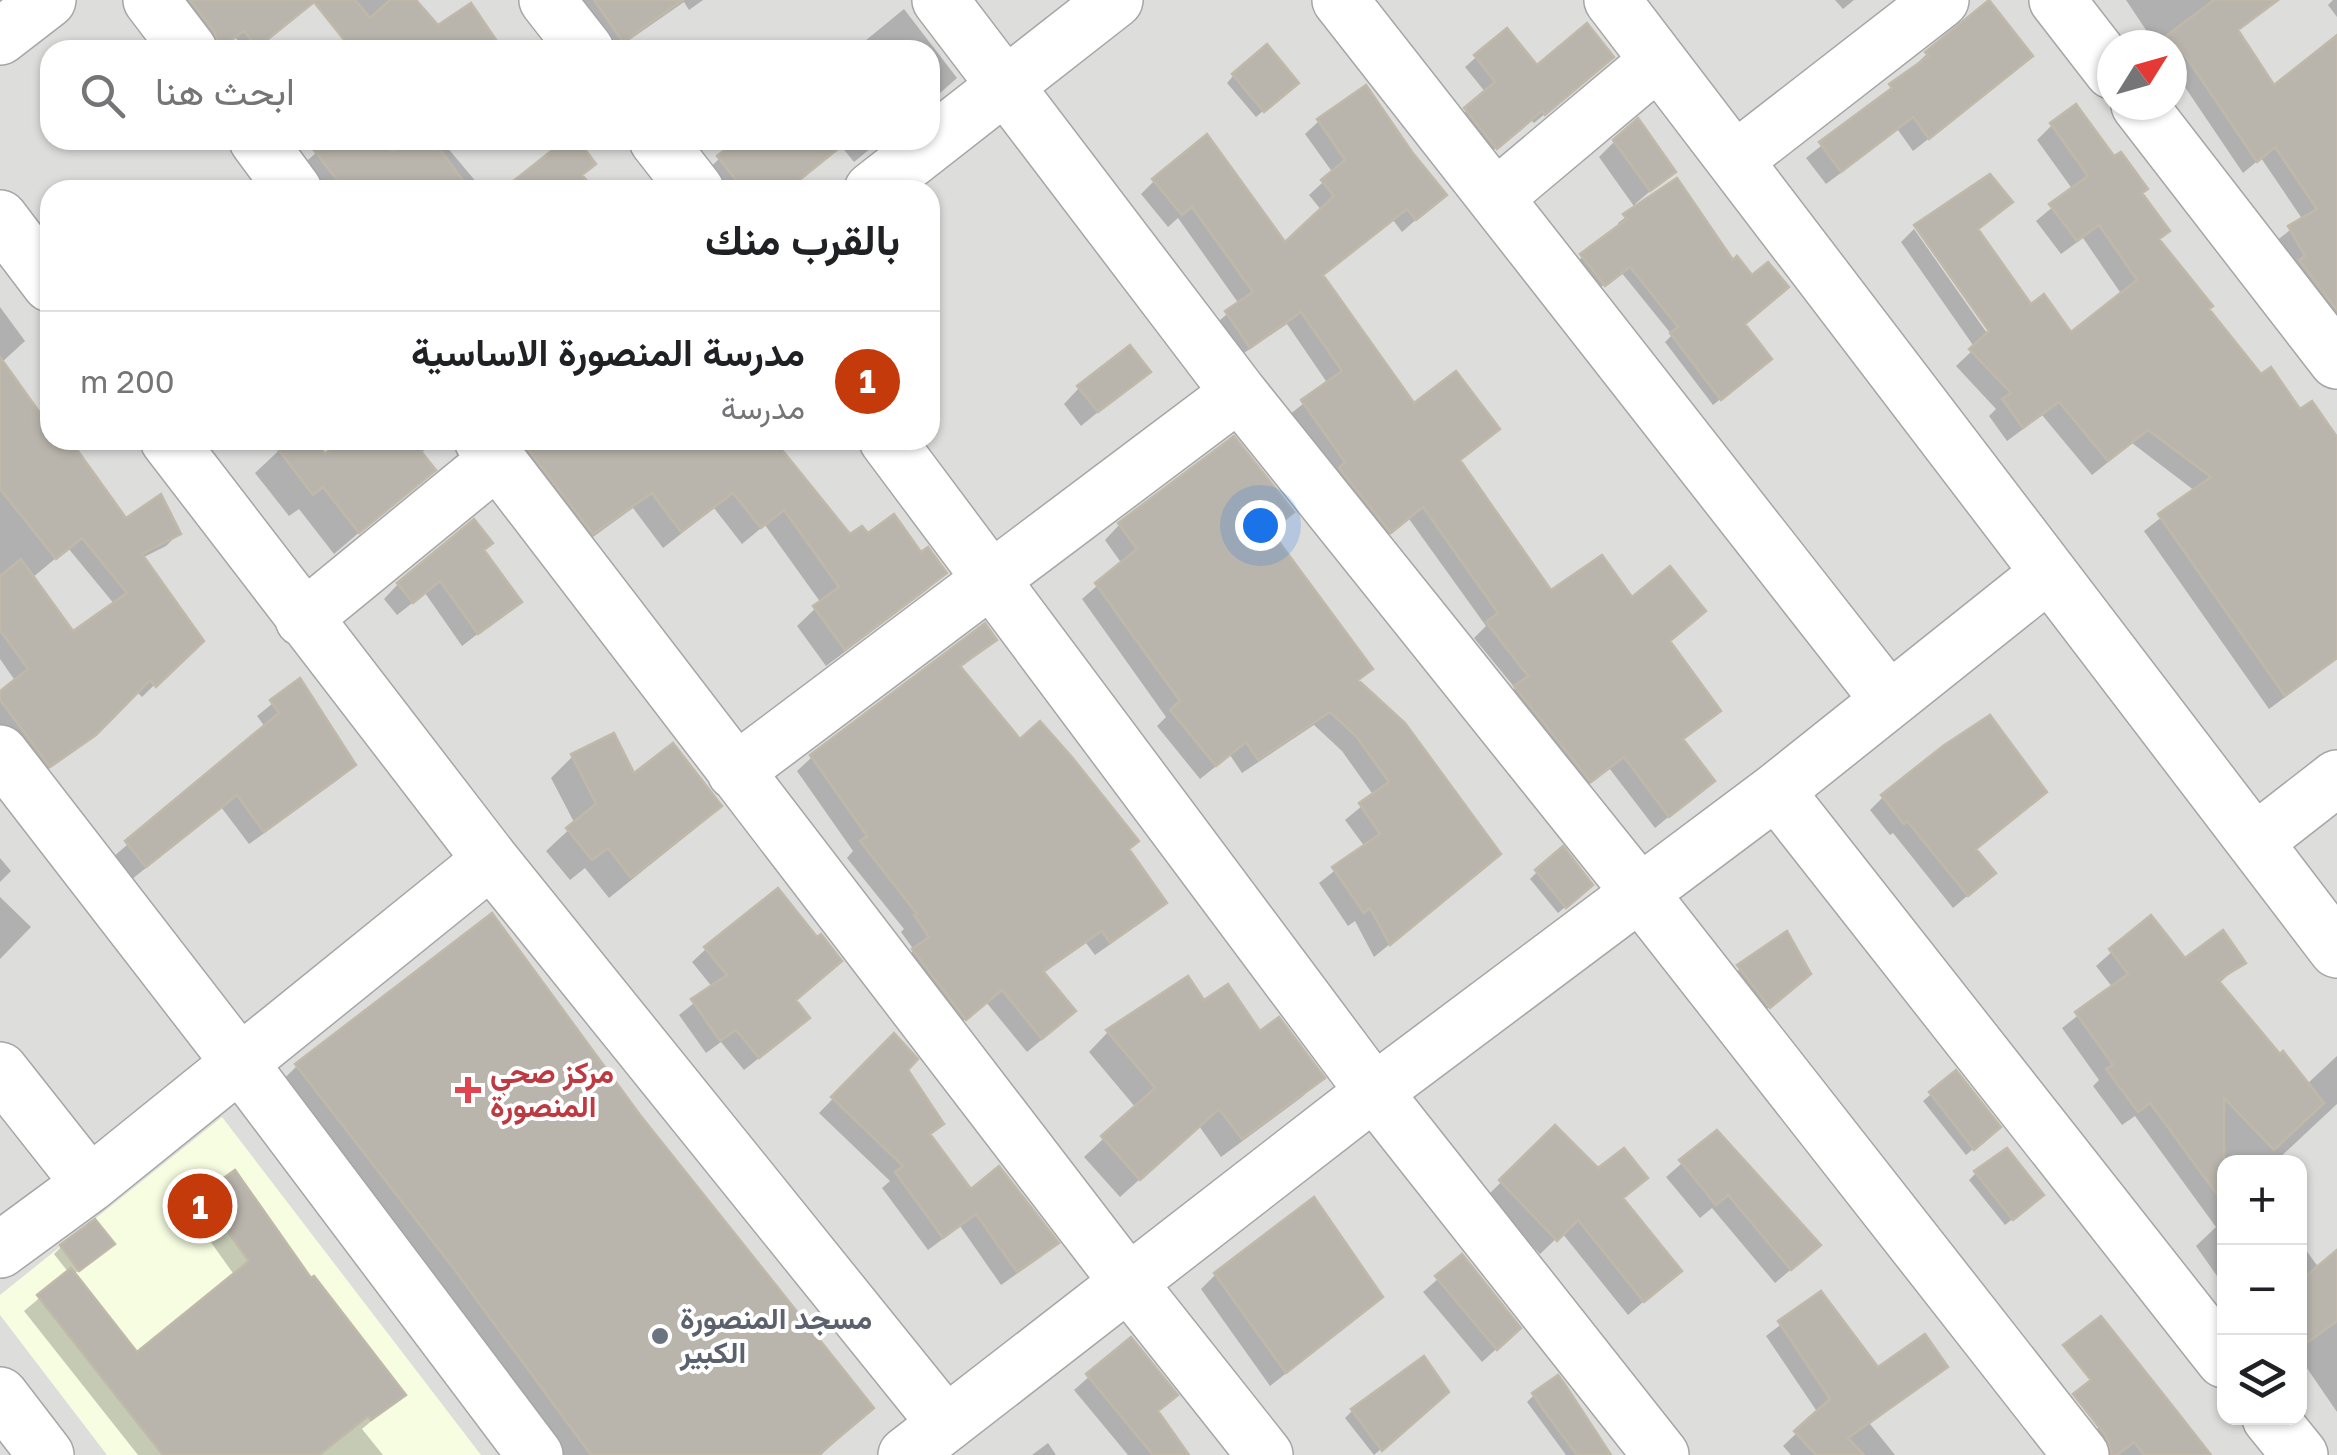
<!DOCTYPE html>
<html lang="ar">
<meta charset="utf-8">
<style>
:root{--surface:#fff;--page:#f2f2f2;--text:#202124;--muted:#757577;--line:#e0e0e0;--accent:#c43a0a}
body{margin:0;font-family:"Golos Text",Vazirmatn,sans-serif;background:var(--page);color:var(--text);direction:rtl}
.controls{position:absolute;right:30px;bottom:30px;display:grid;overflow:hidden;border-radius:20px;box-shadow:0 2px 8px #0004}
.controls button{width:90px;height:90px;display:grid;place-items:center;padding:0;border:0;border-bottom:2px solid var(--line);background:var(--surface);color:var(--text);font:50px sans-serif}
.compass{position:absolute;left:2097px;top:30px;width:90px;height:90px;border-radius:50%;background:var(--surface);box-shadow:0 2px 8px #0004;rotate:53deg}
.you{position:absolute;left:1260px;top:525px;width:35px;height:35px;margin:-25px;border:8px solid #fff;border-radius:50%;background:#1a73e8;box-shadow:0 0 0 15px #1a73e833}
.badge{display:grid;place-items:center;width:65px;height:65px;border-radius:50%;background:var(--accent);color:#fff;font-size:32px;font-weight:700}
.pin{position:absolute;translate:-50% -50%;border:5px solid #fff;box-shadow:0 2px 10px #0006}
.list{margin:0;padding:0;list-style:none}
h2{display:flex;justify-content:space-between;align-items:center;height:130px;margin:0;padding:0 40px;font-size:42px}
h2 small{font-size:32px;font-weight:400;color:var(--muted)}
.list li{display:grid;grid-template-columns:65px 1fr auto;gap:30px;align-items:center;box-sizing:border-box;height:140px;padding:0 40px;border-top:2px solid var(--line)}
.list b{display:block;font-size:38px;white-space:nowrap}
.list p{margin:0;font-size:32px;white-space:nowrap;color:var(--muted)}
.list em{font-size:32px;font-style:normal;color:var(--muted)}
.icon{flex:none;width:55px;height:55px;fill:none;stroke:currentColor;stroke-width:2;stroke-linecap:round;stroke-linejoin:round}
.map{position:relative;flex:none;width:2337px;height:1455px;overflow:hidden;direction:ltr}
.search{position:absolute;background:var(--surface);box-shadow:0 2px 8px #0004;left:40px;top:40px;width:900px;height:110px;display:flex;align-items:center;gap:25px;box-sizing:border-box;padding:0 35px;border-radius:30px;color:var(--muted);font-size:38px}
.panel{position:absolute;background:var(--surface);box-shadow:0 2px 8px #0004;left:40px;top:180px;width:900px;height:270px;border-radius:30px;direction:rtl}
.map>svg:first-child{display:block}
</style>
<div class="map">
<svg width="2337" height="1455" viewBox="0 0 2337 1455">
<rect width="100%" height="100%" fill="#efefe6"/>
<path fill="#dddddc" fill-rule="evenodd" d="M0,0H2337V1455H0ZM2112,45H2172V105H2112ZM50,50H930V140H50ZM50,190H930V440H50ZM2224,1162H2300V1418H2224Z"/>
<path fill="#f6fde1" d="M222,1117L481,1455H107L0,1315V1295Z"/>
<path fill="#0003" fill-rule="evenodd" d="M176,0H262L277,31L253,50H246L235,37L211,50Z
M349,0H412L437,28L500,50H384Z
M564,0H703L689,10L684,2L615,50H598Z
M1835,0H1854L1843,9Z
M2126,0H2240L2252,17L2236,32L2274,89L2337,38V339L2276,241L2303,220L2261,158L2243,173L2172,68V45H2156Z
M2333,0H2337V17L2328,5Z
M904,9L957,78L930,102V50H854Z
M1506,31L1536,68L1601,67L1534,123L1530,119L1485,157L1456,120L1486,93L1465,67Z
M1927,54L2016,70L1913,151L1898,130L1826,184L1806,158L1877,101Z
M1234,75L1288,90L1256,117L1227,83Z
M1319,121L1410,154L1444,195L1402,232L1393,220L1321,276L1413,406L1497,429L1458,462L1550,594L1668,642L1718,711L1682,741L1712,781L1655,828L1609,768L1577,794L1502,701L1515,688L1474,638L1486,626L1409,519L1377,544L1289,415L1328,384L1287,324L1235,359L1213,326L1239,304L1178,218L1168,227L1141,194L1154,181L1285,245L1322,211L1309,195L1333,173L1305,134Z
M2052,125L2140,194L2157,241L2260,377L2337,441V659L2269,709L2144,531L2195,491L2132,443L2092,475L2042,415L2007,441L1989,416L1996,409L1956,366L1975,348L1901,242L1914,229L1994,343L1998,340L1918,226L1994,216L1976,231L2030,308L2071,336L2122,295L2083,238L2061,254L2036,221L2073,190L2037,140Z
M331,140H441L483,190H322L302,165Z
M728,140H881L854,162L841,146L787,190H719L705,172L733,146Z
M1615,141L1673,172L1635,204L1742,325L1762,366L1713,405L1665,342L1672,335L1621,272L1596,291L1575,263L1620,227L1618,223L1636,209L1599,157Z
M0,307L25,341L1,363L42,421L50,417V440H67L125,522L178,534L166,546L142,558L200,640L142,697L136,691L81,746L37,777L0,728V694L16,682L0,659ZM68,548L115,605L72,635L32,578Z
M1148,371L1081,426L1064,404L1079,388Z
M290,440H311L324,457L346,440H435L420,454L432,470L334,554L299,509L289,516L255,473Z
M495,440H780L774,444L849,538L867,537L921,556L944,573L927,590L826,666L797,626L821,603L765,525L742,544L714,508L663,548L633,508L575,550Z
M1233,440L1269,533L1369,669L1357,682L1483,868L1374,957L1355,921L1348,926L1319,883L1365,847L1345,820L1374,796L1342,751L1314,725L1242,773L1230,755L1200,779L1157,726L1166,717L1082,599L1122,564L1105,540L1119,525Z
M481,550L519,602L462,646L425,593L397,615L384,599L398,584Z
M994,640L959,669L1020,742L1127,850L1164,902L1149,917L1095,955L1086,943L1042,974L1058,1026L1027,1052L986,1002L950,1032L899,966L914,950L901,932L904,929L847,858L853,851L797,771L812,757Z
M299,682L353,765L339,779L249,844L221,807L131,880L113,857L265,727L257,716Z
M573,756L634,777L719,806L697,827L609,898L585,868L570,880L546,851L575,824L551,778Z
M1883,797L1974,850L1979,886L1953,908L1893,833L1890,835L1870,810Z
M0,858L11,871L0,882Z
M1537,872L1583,892L1558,913L1530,879Z
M0,897L31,927L0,959Z
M2150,918L2184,961L2243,962L2218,984L2307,1084L2337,1056V1104L2275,1162H2224V1286L2196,1246L2216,1227L2135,1116L2122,1125L2093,1086L2099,1080L2062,1028L2113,988L2096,966Z
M1786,934L1796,985L1757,1017L1727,979Z
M706,949L793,1001V1031L744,1070L721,1042L706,1053L679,1015L713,988L692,962Z
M1188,980L1204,1003L1260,1034L1321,1078L1302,1097L1221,1157L1199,1126L1120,1197L1084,1157L1136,1108L1089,1052L1108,1032Z
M894,1036L905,1069L941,1124L929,1136L971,1193L1055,1243L1041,1257L1001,1285L960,1226L928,1250L882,1188L890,1181L819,1113Z
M297,1066L871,1408L821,1455H539L266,1096Z
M1955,1074L1991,1134L1966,1155L1923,1101Z
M1555,1129L1622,1199L1679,1271L1628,1315L1562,1233L1540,1254L1486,1197Z
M1717,1133L1802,1260L1775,1283L1712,1208L1700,1218L1666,1177Z
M1976,1173L2034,1202L2005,1225L1969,1180Z
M203,1196L311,1282L402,1395L362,1429L383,1455H138L24,1311L69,1273L54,1254L61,1247L104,1251L73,1275L136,1355L235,1276L188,1210Z
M2300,1242L2319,1268L2337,1254V1412L2300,1358Z
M1462,1258L1504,1342L1482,1362L1423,1292Z
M1216,1274L1365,1311L1270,1386L1201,1289Z
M1821,1294L1877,1371L1945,1367L1870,1424L1895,1455H1791L1783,1446L1818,1413L1766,1336Z
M1131,1340L1174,1395L1156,1413L1186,1455H1128L1074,1390Z
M2154,1387L2208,1455H2090L2083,1443L2099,1427Z
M1534,1395L1608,1455H1566L1527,1402Z
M1438,1399L1374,1455L1345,1418L1352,1411Z
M1048,1443L1056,1455H1032Z"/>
<path fill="#b9b5ac" stroke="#c0b9a9" stroke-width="2.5" d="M190,0H355L370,18L390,0H416L438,25L471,3L503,50H335L345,41L314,2L257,48L244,31L220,48L214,31Z
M594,0H683L623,42Z
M1989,0L2033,56L1929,139L1913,117L1841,172L1819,142L1892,88L1889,84L1929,56L1925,52Z
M2214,0H2278L2238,30L2274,85L2337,35V310L2299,260L2305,256L2288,226L2317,209L2275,147L2257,162L2178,45H2154Z
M1587,23L1614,57L1545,115L1542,111L1497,149L1464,108L1495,82L1474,55L1507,28L1537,65Z
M1267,44L1299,83L1264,112L1232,74Z
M1366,85L1412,152L1447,195L1416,220L1407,209L1323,275L1414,403L1456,371L1500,429L1460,460L1551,590L1602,555L1632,597L1670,566L1706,611L1670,641L1721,711L1683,739L1715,781L1669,817L1624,757L1591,782L1514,686L1528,676L1486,622L1498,613L1423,507L1391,533L1339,468L1345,462L1301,400L1342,371L1301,312L1250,348L1225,311L1253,292L1192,207L1182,215L1152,179L1207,134L1285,242L1334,196L1321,180L1345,160L1317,119Z
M2076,104L2114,156L2121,152L2148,189L2142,193L2170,231L2159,239L2213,306L2209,309L2261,374L2271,367L2300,409L2312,401L2337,437V658L2285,696L2158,514L2211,477L2148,430L2108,461L2059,402L2023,428L2002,399L2011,393L1969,349L1989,331L1914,225L1990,174L2013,202L1978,229L2031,304L2044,294L2071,332L2137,280L2099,225L2077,241L2049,204L2088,176L2050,123Z
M1638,118L1676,172L1650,191L1613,140Z
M306,140H382L392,152L410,140H433L470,190H345Z
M565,140H578L596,164L582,175L595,190H502Z
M737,140H849L787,190H744L717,156Z
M1677,178L1733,260L1737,256L1752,275L1768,262L1789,287L1745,324L1772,359L1721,400L1670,333L1678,327L1630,267L1605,286L1580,254L1627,219L1623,214Z
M1130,345L1151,372L1098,412L1077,386Z
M0,357L50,427V440H70L126,518L161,494L181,534L142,554L204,641L156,687L150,680L96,735L50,767L0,700V691L28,669L0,630V576L21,559L73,631L127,593L82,538L56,559L0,489Z
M1234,436L1294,512L1271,531L1373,669L1358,680L1405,723L1501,854L1390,945L1370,908L1364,913L1332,867L1380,834L1359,803L1389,782L1356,736L1330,712L1258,760L1246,742L1216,766L1170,710L1180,701L1095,583L1137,549L1118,523Z
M271,440H314L325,454L342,440H412L436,470L359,533L323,487L313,495Z
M521,440H774L850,534L862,526L868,533L894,514L921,552L928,547L947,573L845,650L813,606L839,587L784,510L761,528L733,493L681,532L652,493L593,534Z
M474,519L493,543L484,550L522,602L478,634L440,581L413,603L397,583Z
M985,623L997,640L960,666L1020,739L1040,721L1071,756L1139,841L1129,849L1167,903L1110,943L1102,931L1043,971L1076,1011L1042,1039L1002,990L966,1020L912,949L929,937L914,915L917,914L860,841L867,836L810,755Z
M300,678L356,765L264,832L237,795L146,867L125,841L279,713L270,700Z
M1990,715L2047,792L1976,849L1996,873L1968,896L1907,821L1904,824L1881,795L1943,746Z
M614,733L634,773L673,743L722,806L631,878L608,848L592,860L566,828L596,804L571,754Z
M1563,846L1593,885L1566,908L1535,870Z
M778,888L817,937L821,934L842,961L796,1000L810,1018L759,1058L736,1030L720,1041L691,999L727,975L704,947Z
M492,913L640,1115L874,1408L818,1455H591L451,1265L295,1064Z
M2151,915L2185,958L2223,930L2246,963L2218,980L2280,1054L2283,1051L2324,1103L2274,1150L2224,1098V1204L2150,1103L2138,1112L2106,1069L2113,1065L2075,1012L2128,974L2109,949Z
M1787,931L1811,974L1770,1008L1737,965Z
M1188,976L1204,1000L1228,984L1260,1031L1279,1017L1325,1078L1242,1139L1219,1109L1140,1180L1101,1136L1155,1088L1106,1030Z
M894,1033L918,1059L908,1070L944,1124L930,1134L971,1189L999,1166L1059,1243L1017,1272L976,1214L943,1238L895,1172L903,1166L831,1097Z
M1956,1070L2001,1127L1974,1150L1929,1092Z
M1555,1125L1598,1168L1624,1148L1648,1178L1623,1198L1682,1271L1644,1302L1578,1220L1557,1241L1499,1180Z
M1717,1130L1821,1245L1791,1270L1728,1195L1716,1205L1679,1160Z
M2007,1148L2044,1195L2013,1220L1974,1171Z
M235,1170L311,1278L314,1276L406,1395L371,1420L368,1416L319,1455H163L37,1295L71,1268L137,1352L249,1261L201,1194Z
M1314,1197L1383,1297L1286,1373L1214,1273Z
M95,1219L115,1244L79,1271L60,1245Z
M2337,1250V1321L2300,1348V1281Z
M1462,1254L1521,1328L1497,1350L1435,1276Z
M1821,1291L1878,1367L1925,1334L1948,1367L1848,1438L1864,1455H1816L1794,1431L1830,1399L1778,1321Z
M2101,1316L2171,1404L2211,1455H2144L2134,1442L2117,1455H2112L2106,1436L2073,1394L2091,1380L2063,1345Z
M1131,1337L1178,1395L1158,1411L1189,1455H1153L1086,1374Z
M1424,1356L1449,1392L1382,1451L1351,1409Z
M1558,1375L1564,1383L1611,1455H1577L1542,1408L1532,1393Z"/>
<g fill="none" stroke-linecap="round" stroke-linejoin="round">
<defs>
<path id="minor" d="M151,0L189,50
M547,0L586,50
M940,0L1239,393L1640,893L2081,1455
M1340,0L1888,699
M1612,0L2337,950
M2057,0L2112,71
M0,37L48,0
M2139,105L2337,361
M257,140L294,190
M657,140L696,190
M1735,160L1941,0
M872,190L1115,0
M1496,197L1658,61
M0,218L50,284
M168,440L491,860L946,1424
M482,440L1127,1281L1265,1455
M887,440L1374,1092L1661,1455
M303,619L497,460
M0,753L239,1062L535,1455
M735,772L1239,393
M1776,791L2224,1360
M2256,841L2337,778
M0,1070L90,1184
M0,1250L90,1184L491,860
M0,1395L46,1455
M2270,1418L2300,1455
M906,1455L1374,1092L1776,791L2048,574"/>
</defs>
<use href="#minor" stroke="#a6a6a6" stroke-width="58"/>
<use href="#minor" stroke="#fff" stroke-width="55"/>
</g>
<path fill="#e0444e" stroke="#fff" stroke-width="4" d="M463 1075h10v10h10v10h-10v10h-10v-10h-10v-10h10z"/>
<circle fill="#6b7280" stroke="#fff" stroke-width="4" cx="660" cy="1336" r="10"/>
<g text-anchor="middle" stroke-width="8" stroke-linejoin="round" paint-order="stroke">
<g font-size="30" font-weight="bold" fill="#be3a42" stroke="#fff" text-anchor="start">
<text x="490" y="1083">مركز صحي<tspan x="490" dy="34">المنصورة</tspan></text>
</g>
<g font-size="30" font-weight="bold" fill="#5b616d" stroke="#fff" text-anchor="start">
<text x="680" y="1329">مسجد المنصورة<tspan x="680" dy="34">الكبير</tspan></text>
</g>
</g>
</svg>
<div class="controls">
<button>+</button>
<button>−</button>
<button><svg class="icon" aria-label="layers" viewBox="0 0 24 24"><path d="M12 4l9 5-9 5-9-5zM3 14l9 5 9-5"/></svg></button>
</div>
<svg class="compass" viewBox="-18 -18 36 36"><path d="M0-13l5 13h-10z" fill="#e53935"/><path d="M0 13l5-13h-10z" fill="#757577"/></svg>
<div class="you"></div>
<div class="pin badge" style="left:200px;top:1206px">1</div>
<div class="search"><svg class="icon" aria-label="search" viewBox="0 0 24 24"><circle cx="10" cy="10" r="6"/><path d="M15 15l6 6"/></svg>ابحث هنا</div>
<section class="panel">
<h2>بالقرب منك<small></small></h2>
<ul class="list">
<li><span class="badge">1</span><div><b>مدرسة المنصورة الاساسية</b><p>مدرسة</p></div><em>200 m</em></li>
</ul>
</section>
</div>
